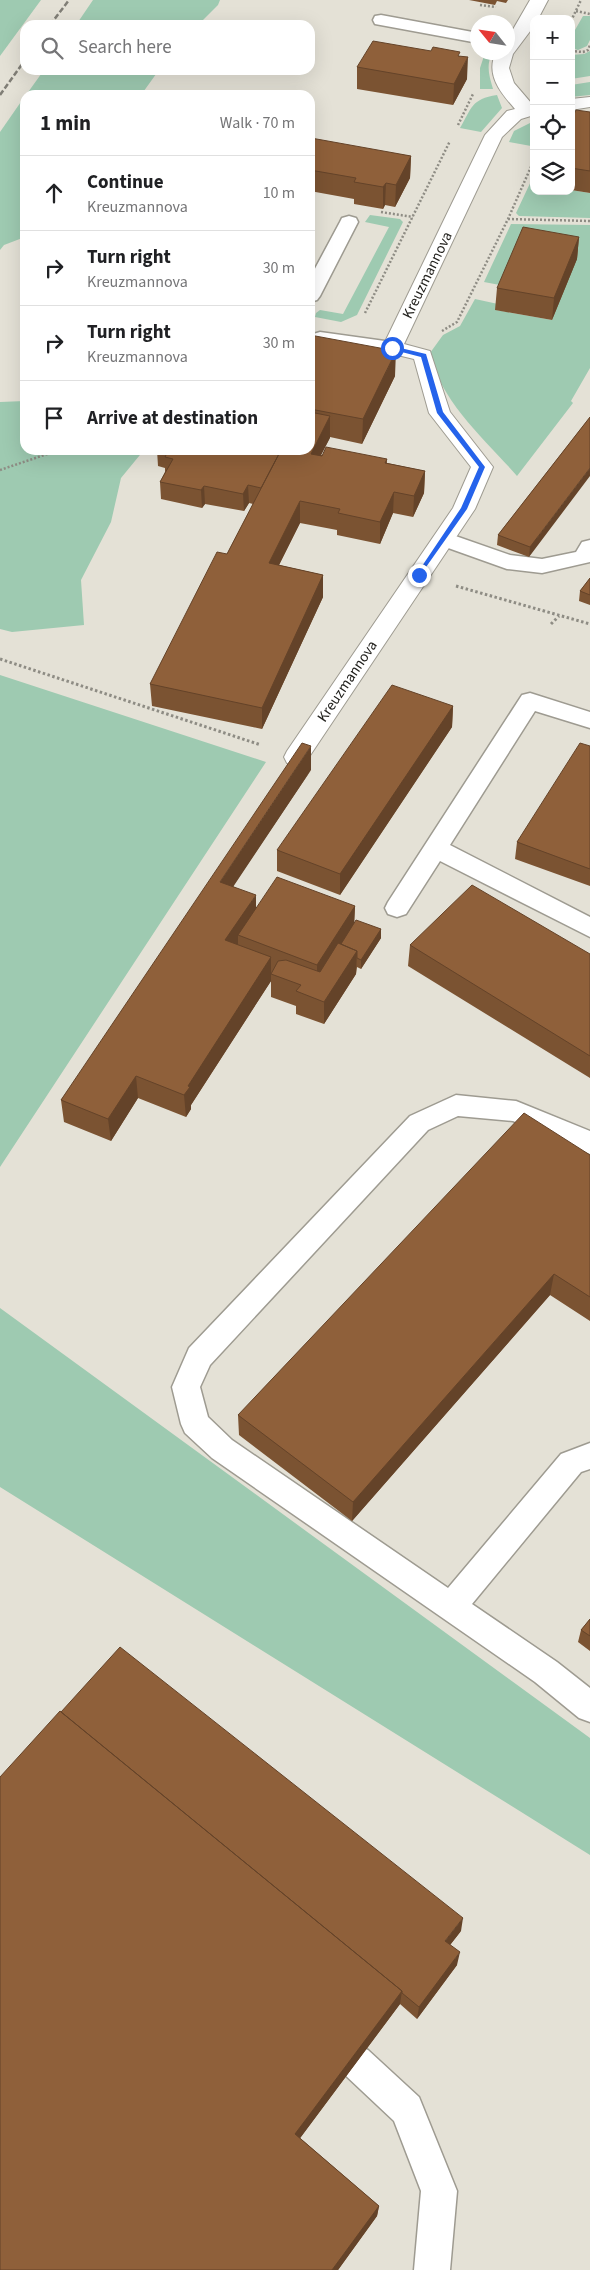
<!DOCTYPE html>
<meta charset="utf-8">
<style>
:root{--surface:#fff;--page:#f2f2f2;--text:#202124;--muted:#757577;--line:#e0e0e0}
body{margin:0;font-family:"Source Sans 3",sans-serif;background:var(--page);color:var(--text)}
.controls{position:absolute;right:15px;top:15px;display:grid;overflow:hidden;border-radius:10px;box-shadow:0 5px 20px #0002}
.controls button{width:45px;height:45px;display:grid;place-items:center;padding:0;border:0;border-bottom:1px solid var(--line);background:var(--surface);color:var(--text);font:25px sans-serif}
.compass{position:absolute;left:470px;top:15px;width:45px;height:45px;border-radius:50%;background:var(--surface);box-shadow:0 5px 20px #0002;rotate:300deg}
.stop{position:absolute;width:15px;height:15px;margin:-11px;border:4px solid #2563eb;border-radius:50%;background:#fff}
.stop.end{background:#2563eb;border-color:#fff;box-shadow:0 1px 5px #0008}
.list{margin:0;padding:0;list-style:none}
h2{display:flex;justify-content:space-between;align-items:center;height:65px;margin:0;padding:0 20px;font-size:21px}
h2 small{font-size:16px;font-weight:400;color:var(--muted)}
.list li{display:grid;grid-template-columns:32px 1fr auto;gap:15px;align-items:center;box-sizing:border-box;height:75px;padding:0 20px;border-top:1px solid var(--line)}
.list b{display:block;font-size:19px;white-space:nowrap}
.list p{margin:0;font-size:16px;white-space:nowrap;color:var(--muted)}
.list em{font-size:16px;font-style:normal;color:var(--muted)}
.icon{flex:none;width:28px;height:28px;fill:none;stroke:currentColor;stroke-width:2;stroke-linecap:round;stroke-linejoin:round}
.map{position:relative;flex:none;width:590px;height:2270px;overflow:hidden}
.search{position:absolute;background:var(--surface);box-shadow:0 5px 20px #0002;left:20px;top:20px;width:295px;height:55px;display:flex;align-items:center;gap:12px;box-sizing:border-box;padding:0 18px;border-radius:15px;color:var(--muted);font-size:19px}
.panel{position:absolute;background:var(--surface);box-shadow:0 5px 20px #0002;left:20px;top:90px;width:295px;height:365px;border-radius:15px}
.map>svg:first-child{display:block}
</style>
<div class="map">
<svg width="590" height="2270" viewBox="0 0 590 2270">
<rect width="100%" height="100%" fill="#e4e1d6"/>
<path fill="#9ecab1" d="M0,0H41L0,56Z
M93,0H220L218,5L198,25H76Z
M583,16H590V40L587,46L578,50L572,48L571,37Z
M590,51V76L571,79V55L584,54Z
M485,53H492C486,66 489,75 493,89H480V68Z
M44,70H159L141,95H26Z
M590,82V95L571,97V85Z
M497,95L502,108L481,132L460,128C472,108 471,99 497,95Z
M25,96V237L4,245L0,250V132Z
M534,121V141L531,146L509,142L514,131Z
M533,177L534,191L571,190L590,193V218L519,216L516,213Z
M370,215L400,219L403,222L357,315L341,322L315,317L316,313L320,310L343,314L389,227L365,222Z
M511,224L590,225V368L571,401L573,403L517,476C485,439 441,403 430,353L443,335L460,326L475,299L498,304L496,310L552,320L576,259L505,286L484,282Z
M25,401V450H144L121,478L111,522L81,580L84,625L12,632L0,629V402Z
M0,675L266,762L0,1167Z
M0,1308L590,1738V1855L0,1487Z"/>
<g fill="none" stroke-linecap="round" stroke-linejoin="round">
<defs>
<path id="service" d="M381,15L478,33V43L375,24L373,20L375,16Z
M349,216L356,218L358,222L320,296L317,300L310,302V278L340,222L342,218Z
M320,332L392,342L399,344L402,348L399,352L392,354L321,344L310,347V335Z
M444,532L510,555L542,559L576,552L582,542L590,540V562L542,573L507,569L437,544L433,539L437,534Z
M530,693L590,712V728L535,711L450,845L590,917V937L440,861L406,914L397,917L388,914L385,908L388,902L522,695Z
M456,1095L516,1101L590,1131V1154L513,1121L458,1116L428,1130L210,1365L200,1387L208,1417L232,1440L448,1588L561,1454L590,1443V1469L581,1472L472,1604L557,1662L590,1688V1722L579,1718L535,1682L212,1458L185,1433L181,1424L172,1387L189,1348L410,1116Z
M356,2045L368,2050L419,2097L457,2191L450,2270H414L421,2191L394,2121L344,2074L339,2062L344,2050Z"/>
<path id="minor" d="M530,0H548L538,19H534V26L513,54L509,68L514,83L532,104H534V115L521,119L502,137L404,344L430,351L450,412L493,467L475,509L305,763L296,766L287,763L284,757L287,751L453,508L471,467L429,413L414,359L385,352L382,348L485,135L507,111L515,109C501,93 485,75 496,52H508V38Z
M590,97V107L571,110V99Z"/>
</defs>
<use href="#service" stroke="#9e9b91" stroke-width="3"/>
<use href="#minor" stroke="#9e9b91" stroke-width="2"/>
<path stroke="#8e8c84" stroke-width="2.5" stroke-dasharray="2 2" stroke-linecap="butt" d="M480,5L496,7
M576,11L590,14
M571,21L581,0
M571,51L583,52L588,50L590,45
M458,125L473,94
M381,212L413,217
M508,219L590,221
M365,313L450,141
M442,331L457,322L508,219L534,160
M0,470L59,450"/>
<path stroke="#8e8c84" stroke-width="3" stroke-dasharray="2.5 2.5" stroke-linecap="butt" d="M456,586L590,624
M551,624L559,616
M0,659L261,745"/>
<use href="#service" fill="#fff" fill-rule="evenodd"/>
<use href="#minor" fill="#fff" fill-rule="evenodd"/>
<path stroke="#807e76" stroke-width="2.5" stroke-dasharray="5.5 2.5" stroke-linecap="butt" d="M50,25L69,0
M0,95L25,60"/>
</g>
<path fill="#7b5332" d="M469,0H508L506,3L497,1L495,5Z
M534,43V55H532L533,45Z
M460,56L467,79L453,105L357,89V67Z
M590,112V193L571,190V120Z
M310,140L411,156L410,178L395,207L385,205L383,209L354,204V199L310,191Z
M579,237L577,259L552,320L495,310L497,288Z
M310,335L395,376L362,444L330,437L321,455L387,459V463L425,471L424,493L413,517L393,513L380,544L337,535V530L300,523L279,565L323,575V597L262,729L152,706L150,684L227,554L253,504L249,503L244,511L205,504L202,508L161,499L160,482L165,472V468L158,466L157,450H310Z
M590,417L529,557L497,545L498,535Z
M590,578V605L579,601L580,591Z
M453,706L452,727L340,895L277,871V850Z
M590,746V886L515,859L517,842Z
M311,770L233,886L256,909L355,906L354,922L381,929V938L361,969L357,967L356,974L324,1024L296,1014V1006L271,997V981L191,1105V1109L186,1117L138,1098L111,1141L64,1122L61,1100Z
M410,945L590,954V1078L408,966Z
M590,1155V1321L550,1295L352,1521L239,1435L238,1415Z
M590,1619V1651L578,1642L581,1630Z
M461,1931L450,1945L457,1965L417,2019L400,2004L300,2138L379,2206L377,2216L338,2270H0Z"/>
<path fill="#644329" d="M468,57L467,79L453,105L454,84Z
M411,156L410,178L395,207L396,185Z
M386,183L385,205L383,209V187Z
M579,237L577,259L552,320L554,298Z
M396,351L395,376L362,444L363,419Z
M330,416V438L310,476L311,454Z
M590,468V476L529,557L530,547Z
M425,471L424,493L413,517L414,496Z
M248,485L249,503L244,511L243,494Z
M204,486L205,504L202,508L201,490Z
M394,492L393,513L380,544V522Z
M300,501V523L269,585V563Z
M323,575V597L262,729V708Z
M453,706L452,727L340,895V874Z
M311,746V770L221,905L220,882Z
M256,895V918L238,935V945L225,940Z
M355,906L354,929L317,988V965Z
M381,929V938L361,969V960Z
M357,951L356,974L324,1024V1002Z
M271,957V981L191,1105V1109L186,1117L184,1095L188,1086Z
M136,1076L138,1098L111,1141L108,1119Z
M554,1274L550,1295L352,1521L353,1502Z
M463,1918L461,1931L443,1954L445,1941Z
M460,1952L457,1965L417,2019L419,2007Z
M402,1991L400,2004L295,2145V2134Z
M379,2206L377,2216L338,2270H332Z"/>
<path fill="#8f603a" stroke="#644329" d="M373,41L431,51L433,47L460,52L458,56L468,57L454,84L357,67Z
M576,110L590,112V171L571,168V120Z
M311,138L411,156L396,185L386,183L383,187L354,182L356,178L310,170V140Z
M523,227L579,237L554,298L497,288Z
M310,335L396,351L363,419L310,409Z
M310,412L330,416L311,454L322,456L326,447L387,459L385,463L425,471L414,496L394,492L380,522L338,513L340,509L300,501L269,563L323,575L262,708L150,684L217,552L227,554L281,450H310Z
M590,417V468L530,547L498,535Z
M162,450H281L261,488L248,485L243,494L204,486L201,490L160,482L173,459L165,457L168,451Z
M590,578V595L580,591Z
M392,685L453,706L340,874L277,850Z
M302,743L311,746L220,882L256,895L225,940L271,957L188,1086L190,1087L184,1095L136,1076L108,1119L61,1100Z
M580,743L590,746V869L517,842Z
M277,877L355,906L317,965L238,935Z
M472,885L590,954V1056L410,945Z
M356,920L381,929L361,960L357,958V951L341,944Z
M338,943L357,951L324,1002L296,991L301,985L271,974L278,961L286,960L320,972Z
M524,1113L590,1155V1297L554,1274L353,1502L238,1415Z
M590,1619V1636L581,1630Z
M120,1647L463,1918L445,1941L460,1952L419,2007L402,1993V1991L61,1712Z
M60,1711L402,1991L295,2134L379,2206L332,2270H0V1777Z"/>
<path fill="#2563eb" d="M392,346L426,354L443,412L485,467L467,509L419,577L416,575L461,508L479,467L437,413L421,357L390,349Z"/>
<g text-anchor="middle" stroke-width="5" stroke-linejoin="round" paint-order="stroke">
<g font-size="15" fill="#23221e" stroke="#fff">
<text transform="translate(427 275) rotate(-64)" y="5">Kreuzmannova</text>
<text transform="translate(347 681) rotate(-56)" y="5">Kreuzmannova</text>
</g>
</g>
</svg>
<div class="controls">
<button>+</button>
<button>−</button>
<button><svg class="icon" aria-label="locate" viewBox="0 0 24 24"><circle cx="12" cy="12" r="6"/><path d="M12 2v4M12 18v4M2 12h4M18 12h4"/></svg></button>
<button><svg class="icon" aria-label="layers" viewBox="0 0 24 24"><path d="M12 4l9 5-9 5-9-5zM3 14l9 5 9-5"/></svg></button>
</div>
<svg class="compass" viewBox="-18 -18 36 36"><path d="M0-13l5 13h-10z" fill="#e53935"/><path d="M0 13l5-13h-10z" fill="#757577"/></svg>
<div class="stop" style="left:392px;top:348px"></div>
<div class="stop end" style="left:419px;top:575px"></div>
<div class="search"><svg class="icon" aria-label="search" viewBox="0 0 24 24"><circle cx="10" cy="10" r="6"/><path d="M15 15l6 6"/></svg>Search here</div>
<section class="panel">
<h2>1 min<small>Walk · 70 m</small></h2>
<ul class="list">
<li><svg class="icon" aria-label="ahead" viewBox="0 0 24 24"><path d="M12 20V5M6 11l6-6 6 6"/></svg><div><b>Continue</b><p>Kreuzmannova</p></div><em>10 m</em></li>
<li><svg class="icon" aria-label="right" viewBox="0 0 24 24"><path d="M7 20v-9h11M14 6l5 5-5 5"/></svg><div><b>Turn right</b><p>Kreuzmannova</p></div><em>30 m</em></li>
<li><svg class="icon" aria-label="right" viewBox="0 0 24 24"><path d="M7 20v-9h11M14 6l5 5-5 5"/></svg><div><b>Turn right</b><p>Kreuzmannova</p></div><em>30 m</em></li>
<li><svg class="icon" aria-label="arrive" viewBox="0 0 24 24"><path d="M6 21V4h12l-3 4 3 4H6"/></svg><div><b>Arrive at destination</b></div></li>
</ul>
</section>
</div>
